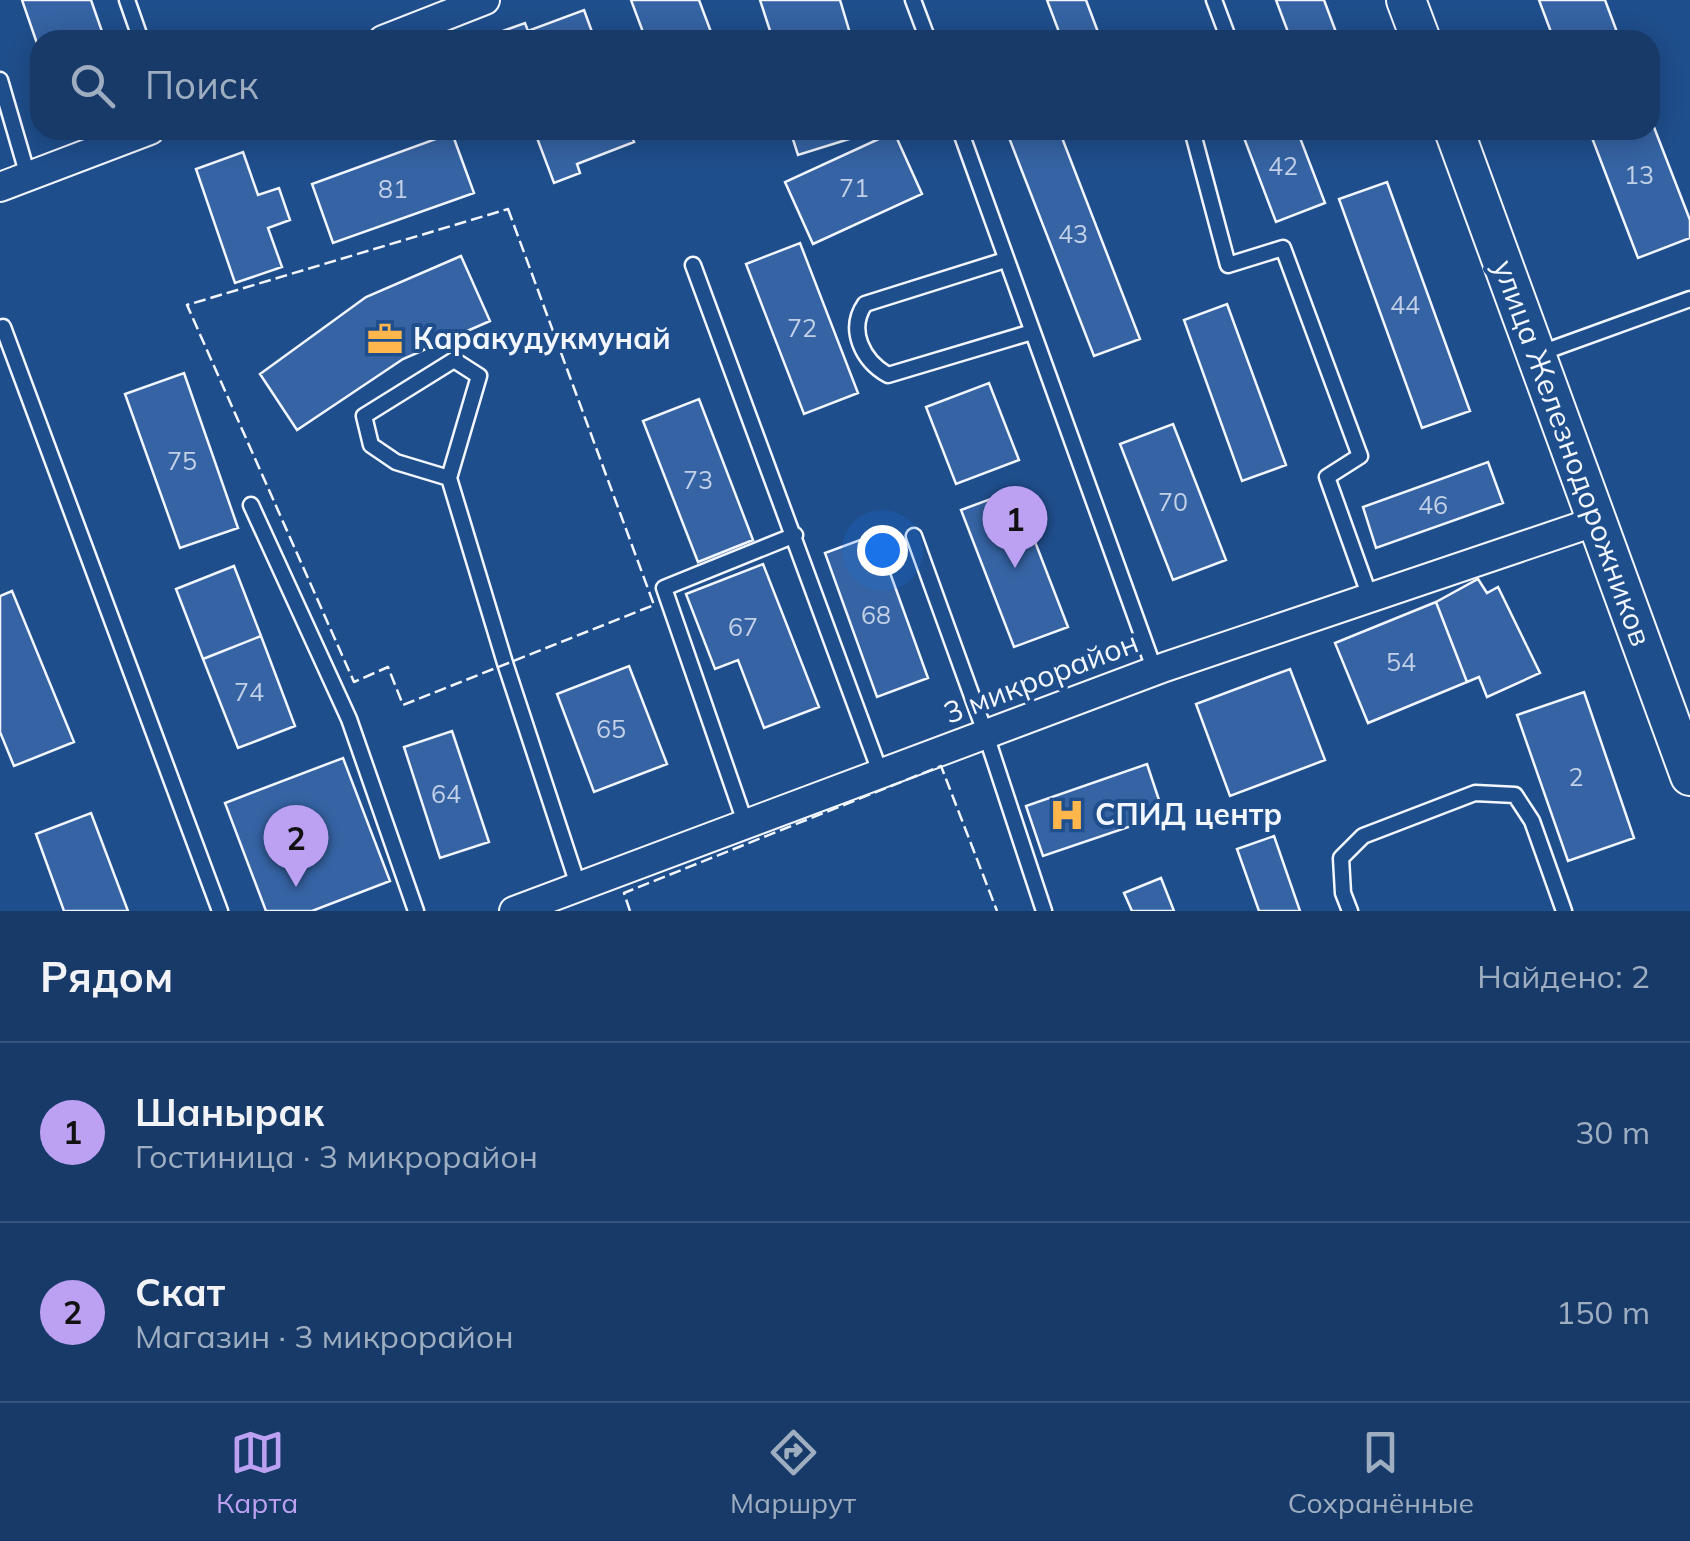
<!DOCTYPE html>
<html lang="ru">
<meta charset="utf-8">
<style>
:root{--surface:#173a69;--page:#20416f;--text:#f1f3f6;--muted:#9eadc0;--line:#36547d;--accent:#bca0f2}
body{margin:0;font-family:Mulish,sans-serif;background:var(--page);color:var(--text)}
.you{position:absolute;left:882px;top:550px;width:35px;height:35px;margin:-25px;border:8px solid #fff;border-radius:50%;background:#1a73e8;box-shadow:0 0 0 15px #1a73e833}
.badge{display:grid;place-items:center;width:65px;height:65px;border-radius:50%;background:var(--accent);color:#111;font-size:32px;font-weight:700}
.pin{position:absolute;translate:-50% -82px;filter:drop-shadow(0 2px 5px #0008)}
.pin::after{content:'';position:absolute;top:52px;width:35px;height:30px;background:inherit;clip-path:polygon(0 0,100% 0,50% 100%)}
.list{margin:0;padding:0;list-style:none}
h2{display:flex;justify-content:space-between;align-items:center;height:130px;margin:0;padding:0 40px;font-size:42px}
h2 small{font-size:32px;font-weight:400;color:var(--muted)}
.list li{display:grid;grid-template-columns:65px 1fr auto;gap:30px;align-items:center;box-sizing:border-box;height:180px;padding:0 40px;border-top:2px solid var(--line)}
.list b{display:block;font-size:38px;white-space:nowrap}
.list p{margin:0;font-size:32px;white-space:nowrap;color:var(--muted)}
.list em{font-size:32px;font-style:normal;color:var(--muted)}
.icon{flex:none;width:55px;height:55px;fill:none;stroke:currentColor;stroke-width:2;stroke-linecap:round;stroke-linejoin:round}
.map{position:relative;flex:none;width:1690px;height:911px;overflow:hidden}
.search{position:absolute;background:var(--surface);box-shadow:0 5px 25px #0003;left:30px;right:30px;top:30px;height:110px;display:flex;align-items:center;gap:25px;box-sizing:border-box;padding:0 35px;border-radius:30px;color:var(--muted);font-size:38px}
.sheet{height:490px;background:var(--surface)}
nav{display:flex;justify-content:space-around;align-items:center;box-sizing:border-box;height:140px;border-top:2px solid var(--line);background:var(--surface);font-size:28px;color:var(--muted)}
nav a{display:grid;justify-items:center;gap:5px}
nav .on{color:var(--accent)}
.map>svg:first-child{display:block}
</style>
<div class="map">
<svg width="1690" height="911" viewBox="0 0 1690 911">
<rect width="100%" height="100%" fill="#1f4e8c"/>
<path fill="#3563a3" stroke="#f2f6ff" stroke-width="2.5" d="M22,0H91L105,40H40V52Z
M631,0H699L714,40H646Z
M760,0H840L852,40H773Z
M1047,0H1086L1101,40H1062Z
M1276,0H1324L1339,40H1291Z
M1539,0H1605L1620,40H1554Z
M584,10L595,40H499L497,33L525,23L528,31Z
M1650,117L1690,220V238L1638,258L1589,130H1650Z
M534,130H629L634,142L577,164L580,173L554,183Z
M790,130H878L798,155Z
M1006,130H1059L1140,339L1094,356Z
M1241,130H1297L1325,203L1276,222Z
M894,132L922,194L813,244L785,182Z
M452,133L474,193L333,243L312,184Z
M243,152L258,195L279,188L290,220L268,228L282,267L235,283L196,169Z
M1387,182L1470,411L1422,428L1339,199Z
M800,243L858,393L804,414L746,264Z
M461,256L490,321L403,359L297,430L260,374L366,297Z
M1227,304L1286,465L1242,481L1184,320Z
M184,373L238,528L180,548L125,394Z
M989,383L1019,460L956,484L926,407Z
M699,399L753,540L698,562L643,421Z
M1173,424L1226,560L1173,580L1120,444Z
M1488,462L1503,503L1376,548L1363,507Z
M1015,490L1068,627L1014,647L961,510Z
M876,534L928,678L877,697L825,553Z
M763,564L819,707L764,728L738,660L715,669L686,594Z
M234,566L261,636L203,659L176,589Z
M1478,579L1487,593L1498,587L1540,673L1487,697L1479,677L1467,682L1436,602Z
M12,591L74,742L14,766L0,732V596Z
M1436,602L1467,682L1368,723L1335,643Z
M261,636L295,726L238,748L203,659Z
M629,666L667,764L594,792L557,694Z
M1290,669L1325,760L1230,796L1196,704Z
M1584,692L1634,838L1568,861L1517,715Z
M452,731L489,842L440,858L404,747Z
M343,758L390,881L312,911H266L225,803Z
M1147,764L1164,815L1043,856L1026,806Z
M91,813L128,911H64L36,834Z
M1274,836L1300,911H1259L1237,849Z
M1161,878L1174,911H1132L1124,893Z"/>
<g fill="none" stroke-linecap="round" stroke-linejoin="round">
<defs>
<path id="lane" d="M127,0L141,40
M913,0L928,40
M1214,0L1229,40
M0,80L28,176
M960,130L1155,671
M1192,130L1228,265L1283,248L1360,456L1327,477L1370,597
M1005,260L865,304C847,330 863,361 888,375L1032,332
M693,265L880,772
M3,327L220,911
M1538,354L1690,299
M449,478L396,462L371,445L364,416L454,360L479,376L449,478L505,663L579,888
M251,505L349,719L416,911
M914,536L986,735L1044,911
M746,825L664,588L795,535
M1350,911L1343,893L1341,858L1363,836L1475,793L1515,795L1532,821L1564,911"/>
<path id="street" d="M383,40L485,0
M0,187L150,130
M514,911L1165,667L1597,521"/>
<path id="secondary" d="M1406,0L1421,40
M1454,130L1690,776"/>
</defs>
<use href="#lane" stroke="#f2f6ff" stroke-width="19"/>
<use href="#street" stroke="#f2f6ff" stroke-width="32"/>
<use href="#secondary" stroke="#f2f6ff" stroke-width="42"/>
<use href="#lane" stroke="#1f4e8c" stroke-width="14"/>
<use href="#street" stroke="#1f4e8c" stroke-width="28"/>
<use href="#secondary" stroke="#1f4e8c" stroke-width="38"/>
<path stroke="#f2f6ff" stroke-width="2.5" stroke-dasharray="12 5" stroke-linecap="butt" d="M508,209L654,605L403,705L388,667L354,682L187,305Z
M630,911L624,893L941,766L997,911"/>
</g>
<defs>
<symbol id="office-bare" viewBox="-9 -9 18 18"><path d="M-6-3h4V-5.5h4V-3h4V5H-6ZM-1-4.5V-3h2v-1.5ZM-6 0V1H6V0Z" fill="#ffb74d" stroke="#1f4e8c" stroke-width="2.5" paint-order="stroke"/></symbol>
<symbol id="hospital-bare" viewBox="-9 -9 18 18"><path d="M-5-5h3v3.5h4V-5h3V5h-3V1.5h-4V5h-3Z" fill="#ffb74d" stroke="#1f4e8c" stroke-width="2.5" paint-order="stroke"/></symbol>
</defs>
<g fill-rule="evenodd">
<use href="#office-bare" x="360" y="314" width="50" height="50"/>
<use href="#hospital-bare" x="1042" y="790" width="50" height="50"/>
</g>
<g text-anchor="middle" stroke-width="8" stroke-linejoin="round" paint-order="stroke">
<g font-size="25" fill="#c3d1e8">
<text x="1283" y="175">42</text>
<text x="1639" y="184">13</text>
<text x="854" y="197">71</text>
<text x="393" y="198">81</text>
<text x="1073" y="243">43</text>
<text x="1405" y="314">44</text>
<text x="802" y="337">72</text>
<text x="182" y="470">75</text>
<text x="698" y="489">73</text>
<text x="1173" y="511">70</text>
<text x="1433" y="514">46</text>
<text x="876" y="624">68</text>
<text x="743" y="636">67</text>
<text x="1401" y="671">54</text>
<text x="249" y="701">74</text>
<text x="611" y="738">65</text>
<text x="1576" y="786">2</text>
<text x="446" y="803">64</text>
</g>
<g font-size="30" font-weight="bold" fill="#f2f6ff" stroke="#1f4e8c" text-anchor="start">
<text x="413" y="349">Каракудукмунай</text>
<text x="1095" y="825">СПИД центр</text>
</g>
<g font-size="30" fill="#f2f6ff" stroke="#1f4e8c">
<text transform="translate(1572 453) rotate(70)" y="10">улица Железнодорожников</text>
<text transform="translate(1041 678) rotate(-21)" y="10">3 микрорайон</text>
</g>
</g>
</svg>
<div class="you"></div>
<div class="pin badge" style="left:1015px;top:568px">1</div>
<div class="pin badge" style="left:296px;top:887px">2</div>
<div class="search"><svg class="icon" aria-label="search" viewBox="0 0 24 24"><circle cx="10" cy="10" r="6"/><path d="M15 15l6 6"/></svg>Поиск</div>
</div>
<section class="sheet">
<h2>Рядом<small>Найдено: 2</small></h2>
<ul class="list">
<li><span class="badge">1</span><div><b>Шанырак</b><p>Гостиница · 3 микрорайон</p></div><em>30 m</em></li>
<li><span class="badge">2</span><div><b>Скат</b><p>Магазин · 3 микрорайон</p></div><em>150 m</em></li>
</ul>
</section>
<nav>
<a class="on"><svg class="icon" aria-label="map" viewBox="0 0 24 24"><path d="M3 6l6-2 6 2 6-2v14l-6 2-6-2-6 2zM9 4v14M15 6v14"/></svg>Карта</a>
<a><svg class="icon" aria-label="directions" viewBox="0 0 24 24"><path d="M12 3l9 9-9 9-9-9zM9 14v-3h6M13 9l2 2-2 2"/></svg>Маршрут</a>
<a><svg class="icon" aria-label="saved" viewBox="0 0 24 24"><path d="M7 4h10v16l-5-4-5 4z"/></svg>Сохранённые</a>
</nav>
